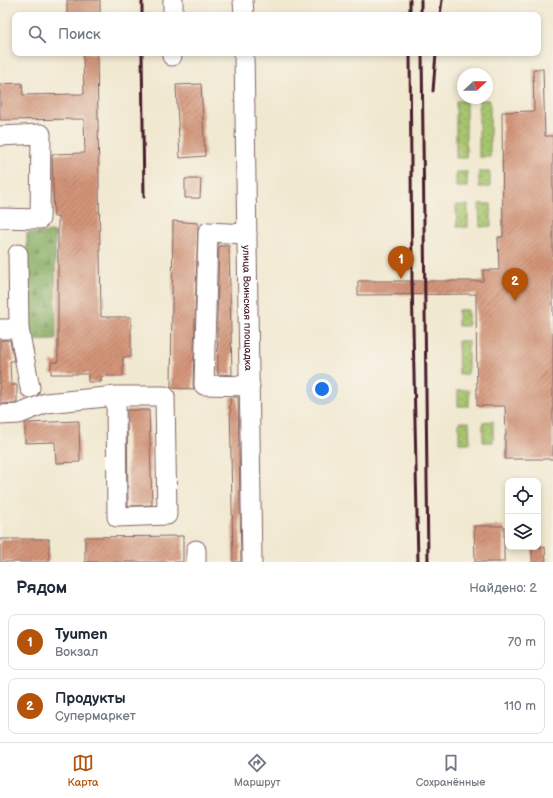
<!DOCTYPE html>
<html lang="ru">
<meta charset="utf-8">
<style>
:root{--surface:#fff;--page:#f6f6f7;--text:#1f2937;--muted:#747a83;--line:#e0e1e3;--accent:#b45309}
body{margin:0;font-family:"Balsamiq Sans",sans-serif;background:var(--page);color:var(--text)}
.controls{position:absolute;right:12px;bottom:12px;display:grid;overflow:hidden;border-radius:8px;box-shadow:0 2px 6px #0003}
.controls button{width:36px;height:36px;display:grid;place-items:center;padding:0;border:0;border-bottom:1px solid var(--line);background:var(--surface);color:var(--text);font:20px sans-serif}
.compass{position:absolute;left:457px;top:68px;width:36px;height:36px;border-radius:50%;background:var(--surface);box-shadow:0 2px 6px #0003;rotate:68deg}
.you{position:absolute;left:322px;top:389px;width:14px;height:14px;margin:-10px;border:3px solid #fff;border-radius:50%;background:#1a73e8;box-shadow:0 0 0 6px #1a73e833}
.badge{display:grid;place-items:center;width:26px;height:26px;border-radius:50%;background:var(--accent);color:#fff;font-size:13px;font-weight:700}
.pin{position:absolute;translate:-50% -33px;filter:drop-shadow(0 1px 2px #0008)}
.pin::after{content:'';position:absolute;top:21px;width:14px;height:12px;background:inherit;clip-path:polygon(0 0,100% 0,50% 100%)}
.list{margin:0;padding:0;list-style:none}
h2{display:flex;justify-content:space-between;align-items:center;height:52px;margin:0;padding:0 16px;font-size:17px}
h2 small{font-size:13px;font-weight:400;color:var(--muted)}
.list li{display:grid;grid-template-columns:26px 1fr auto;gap:12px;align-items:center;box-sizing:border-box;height:56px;margin:0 8px 8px;padding:0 8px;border:1px solid var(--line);border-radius:8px}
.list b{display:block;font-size:15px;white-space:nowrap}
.list p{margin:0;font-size:13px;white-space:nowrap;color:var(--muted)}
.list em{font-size:13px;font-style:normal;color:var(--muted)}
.icon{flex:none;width:22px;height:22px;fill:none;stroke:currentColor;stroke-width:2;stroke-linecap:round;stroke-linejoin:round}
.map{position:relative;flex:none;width:553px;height:562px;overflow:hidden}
.search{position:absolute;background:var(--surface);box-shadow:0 2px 6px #0003;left:12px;right:12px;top:12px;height:44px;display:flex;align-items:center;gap:10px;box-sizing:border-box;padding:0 14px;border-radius:8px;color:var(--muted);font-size:15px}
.sheet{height:180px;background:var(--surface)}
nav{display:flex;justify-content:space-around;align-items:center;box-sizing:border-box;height:56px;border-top:1px solid var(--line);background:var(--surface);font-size:11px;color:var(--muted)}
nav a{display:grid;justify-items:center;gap:2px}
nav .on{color:var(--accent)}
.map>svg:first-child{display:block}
</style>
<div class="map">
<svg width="553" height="562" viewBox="0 0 553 562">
<defs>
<pattern id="grass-dots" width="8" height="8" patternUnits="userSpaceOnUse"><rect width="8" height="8" fill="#a6c66e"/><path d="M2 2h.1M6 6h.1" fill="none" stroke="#89a05b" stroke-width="1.8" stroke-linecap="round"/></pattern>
<pattern id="forest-firs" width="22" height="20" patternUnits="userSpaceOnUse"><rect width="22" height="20" fill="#84ab61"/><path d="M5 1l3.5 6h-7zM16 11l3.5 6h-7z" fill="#6e8b50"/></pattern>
<pattern id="building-hatch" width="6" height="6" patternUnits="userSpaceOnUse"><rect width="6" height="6" fill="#d39478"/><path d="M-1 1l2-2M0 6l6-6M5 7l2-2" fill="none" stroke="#ad7863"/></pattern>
</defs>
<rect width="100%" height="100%" fill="#f7f3e8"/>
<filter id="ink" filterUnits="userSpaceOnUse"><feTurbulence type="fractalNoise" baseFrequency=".025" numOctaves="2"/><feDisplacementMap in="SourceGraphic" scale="8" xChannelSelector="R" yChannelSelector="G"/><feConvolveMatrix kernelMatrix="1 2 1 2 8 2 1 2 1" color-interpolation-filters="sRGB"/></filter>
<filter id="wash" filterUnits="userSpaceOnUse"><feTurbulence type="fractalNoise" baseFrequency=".012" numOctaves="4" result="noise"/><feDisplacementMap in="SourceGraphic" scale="16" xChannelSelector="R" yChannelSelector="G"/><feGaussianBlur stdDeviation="0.9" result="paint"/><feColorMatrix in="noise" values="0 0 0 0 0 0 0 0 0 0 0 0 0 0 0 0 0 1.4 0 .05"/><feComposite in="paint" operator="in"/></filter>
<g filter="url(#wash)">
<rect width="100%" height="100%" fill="#f1e8d0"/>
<path fill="url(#grass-dots)" stroke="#78724c" d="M479,100H490V157H479Z
M456,101H466V158H456Z
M456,172H467V187H456Z
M479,172H490V187H479Z
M479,204H491V226L480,227Z
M456,205H468V227H457Z
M458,310H468V326H458Z
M458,341H468V374H459Z
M458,390H469V406H458Z
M493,421V442H483V422Z
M459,422H469L470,443H459Z"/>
<path fill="url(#forest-firs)" stroke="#676546" d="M55,232L56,340L26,341L27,233Z"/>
<g id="blocks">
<path fill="url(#building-hatch)" d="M67,0H100V13H97V15H67Z
M83,53H97L101,317H131V357H123V376H101V382H88V374H51V362H58V217H54L52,154L85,153L84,119L0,120V84L22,83L23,95L84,94Z
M533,69H543L545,136H553V459H505V435H506L505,406H477L476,294L358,295V281H483V270H499L498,237H503L502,112L534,111Z
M201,84L205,156L180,158L176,85Z
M185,179H201L200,198H185Z
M173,221L198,223L193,385L194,389L173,388L171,387Z
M219,246H229L232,375L218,374L217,323Z
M0,340H10L14,361H10L11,385H17V403L0,404Z
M230,397H238L241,562H233Z
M127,410H149L152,505L128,506Z
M79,421L80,462L56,463L55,442L25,443V424L27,423Z
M474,526H504V562H475Z
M183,536V562H85V537Z
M0,539H49V562H0Z
M532,547H545L546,562H532Z"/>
</g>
</g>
<g filter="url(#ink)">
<use href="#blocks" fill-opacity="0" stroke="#846565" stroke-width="1"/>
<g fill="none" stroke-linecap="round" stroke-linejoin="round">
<defs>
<g id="minor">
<path d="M243,0L244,15"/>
<path d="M173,15V0"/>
<path id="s1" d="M244,53L252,562"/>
<path d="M172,56V53"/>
<path d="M0,136L41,134L40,219L0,218"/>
<path d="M247,234L208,232L204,385L250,386"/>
<path d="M0,329H19L18,254"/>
<path d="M19,329L30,388"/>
<path d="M0,415L19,414L46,403L116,396H165L167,515L117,517L116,396"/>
<path d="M196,550V562"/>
</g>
</defs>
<use href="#minor" stroke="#846565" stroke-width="21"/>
<use href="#minor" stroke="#fff" stroke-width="19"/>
<path stroke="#4a1f2b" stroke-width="3" d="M410,0V15
M421,0V15
M142,15V0
M440,15L442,0
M142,53L144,197
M410,53L412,279L418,562
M422,53L428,562
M433,91L436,53"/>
</g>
</g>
<g text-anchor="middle" stroke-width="3" stroke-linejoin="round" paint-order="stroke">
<g font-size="10" fill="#4a1f2b" stroke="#f7f3e8">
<text dy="4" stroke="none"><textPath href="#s1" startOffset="255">улица Воинская площадка</textPath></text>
</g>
</g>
</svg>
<div class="controls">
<button><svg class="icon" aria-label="locate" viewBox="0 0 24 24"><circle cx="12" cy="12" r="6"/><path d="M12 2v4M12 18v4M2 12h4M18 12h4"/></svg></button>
<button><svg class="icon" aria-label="layers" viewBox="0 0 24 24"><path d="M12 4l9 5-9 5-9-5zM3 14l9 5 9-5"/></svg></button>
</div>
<svg class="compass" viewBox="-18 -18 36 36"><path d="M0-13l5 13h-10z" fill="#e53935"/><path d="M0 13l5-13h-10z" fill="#747a83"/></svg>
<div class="you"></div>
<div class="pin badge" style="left:401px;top:279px">1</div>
<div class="pin badge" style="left:515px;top:301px">2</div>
<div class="search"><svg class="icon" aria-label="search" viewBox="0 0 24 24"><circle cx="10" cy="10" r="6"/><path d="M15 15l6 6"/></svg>Поиск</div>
</div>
<section class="sheet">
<h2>Рядом<small>Найдено: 2</small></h2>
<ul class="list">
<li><span class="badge">1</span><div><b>Tyumen</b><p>Вокзал</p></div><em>70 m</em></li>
<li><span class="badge">2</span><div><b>Продукты</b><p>Супермаркет</p></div><em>110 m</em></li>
</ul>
</section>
<nav>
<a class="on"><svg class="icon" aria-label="map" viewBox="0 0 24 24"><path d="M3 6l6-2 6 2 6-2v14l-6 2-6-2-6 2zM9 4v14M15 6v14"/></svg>Карта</a>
<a><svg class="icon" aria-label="directions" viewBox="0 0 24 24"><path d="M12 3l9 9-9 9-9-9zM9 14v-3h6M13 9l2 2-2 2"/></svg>Маршрут</a>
<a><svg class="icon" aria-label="saved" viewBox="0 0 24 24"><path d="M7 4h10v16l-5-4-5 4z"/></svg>Сохранённые</a>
</nav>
